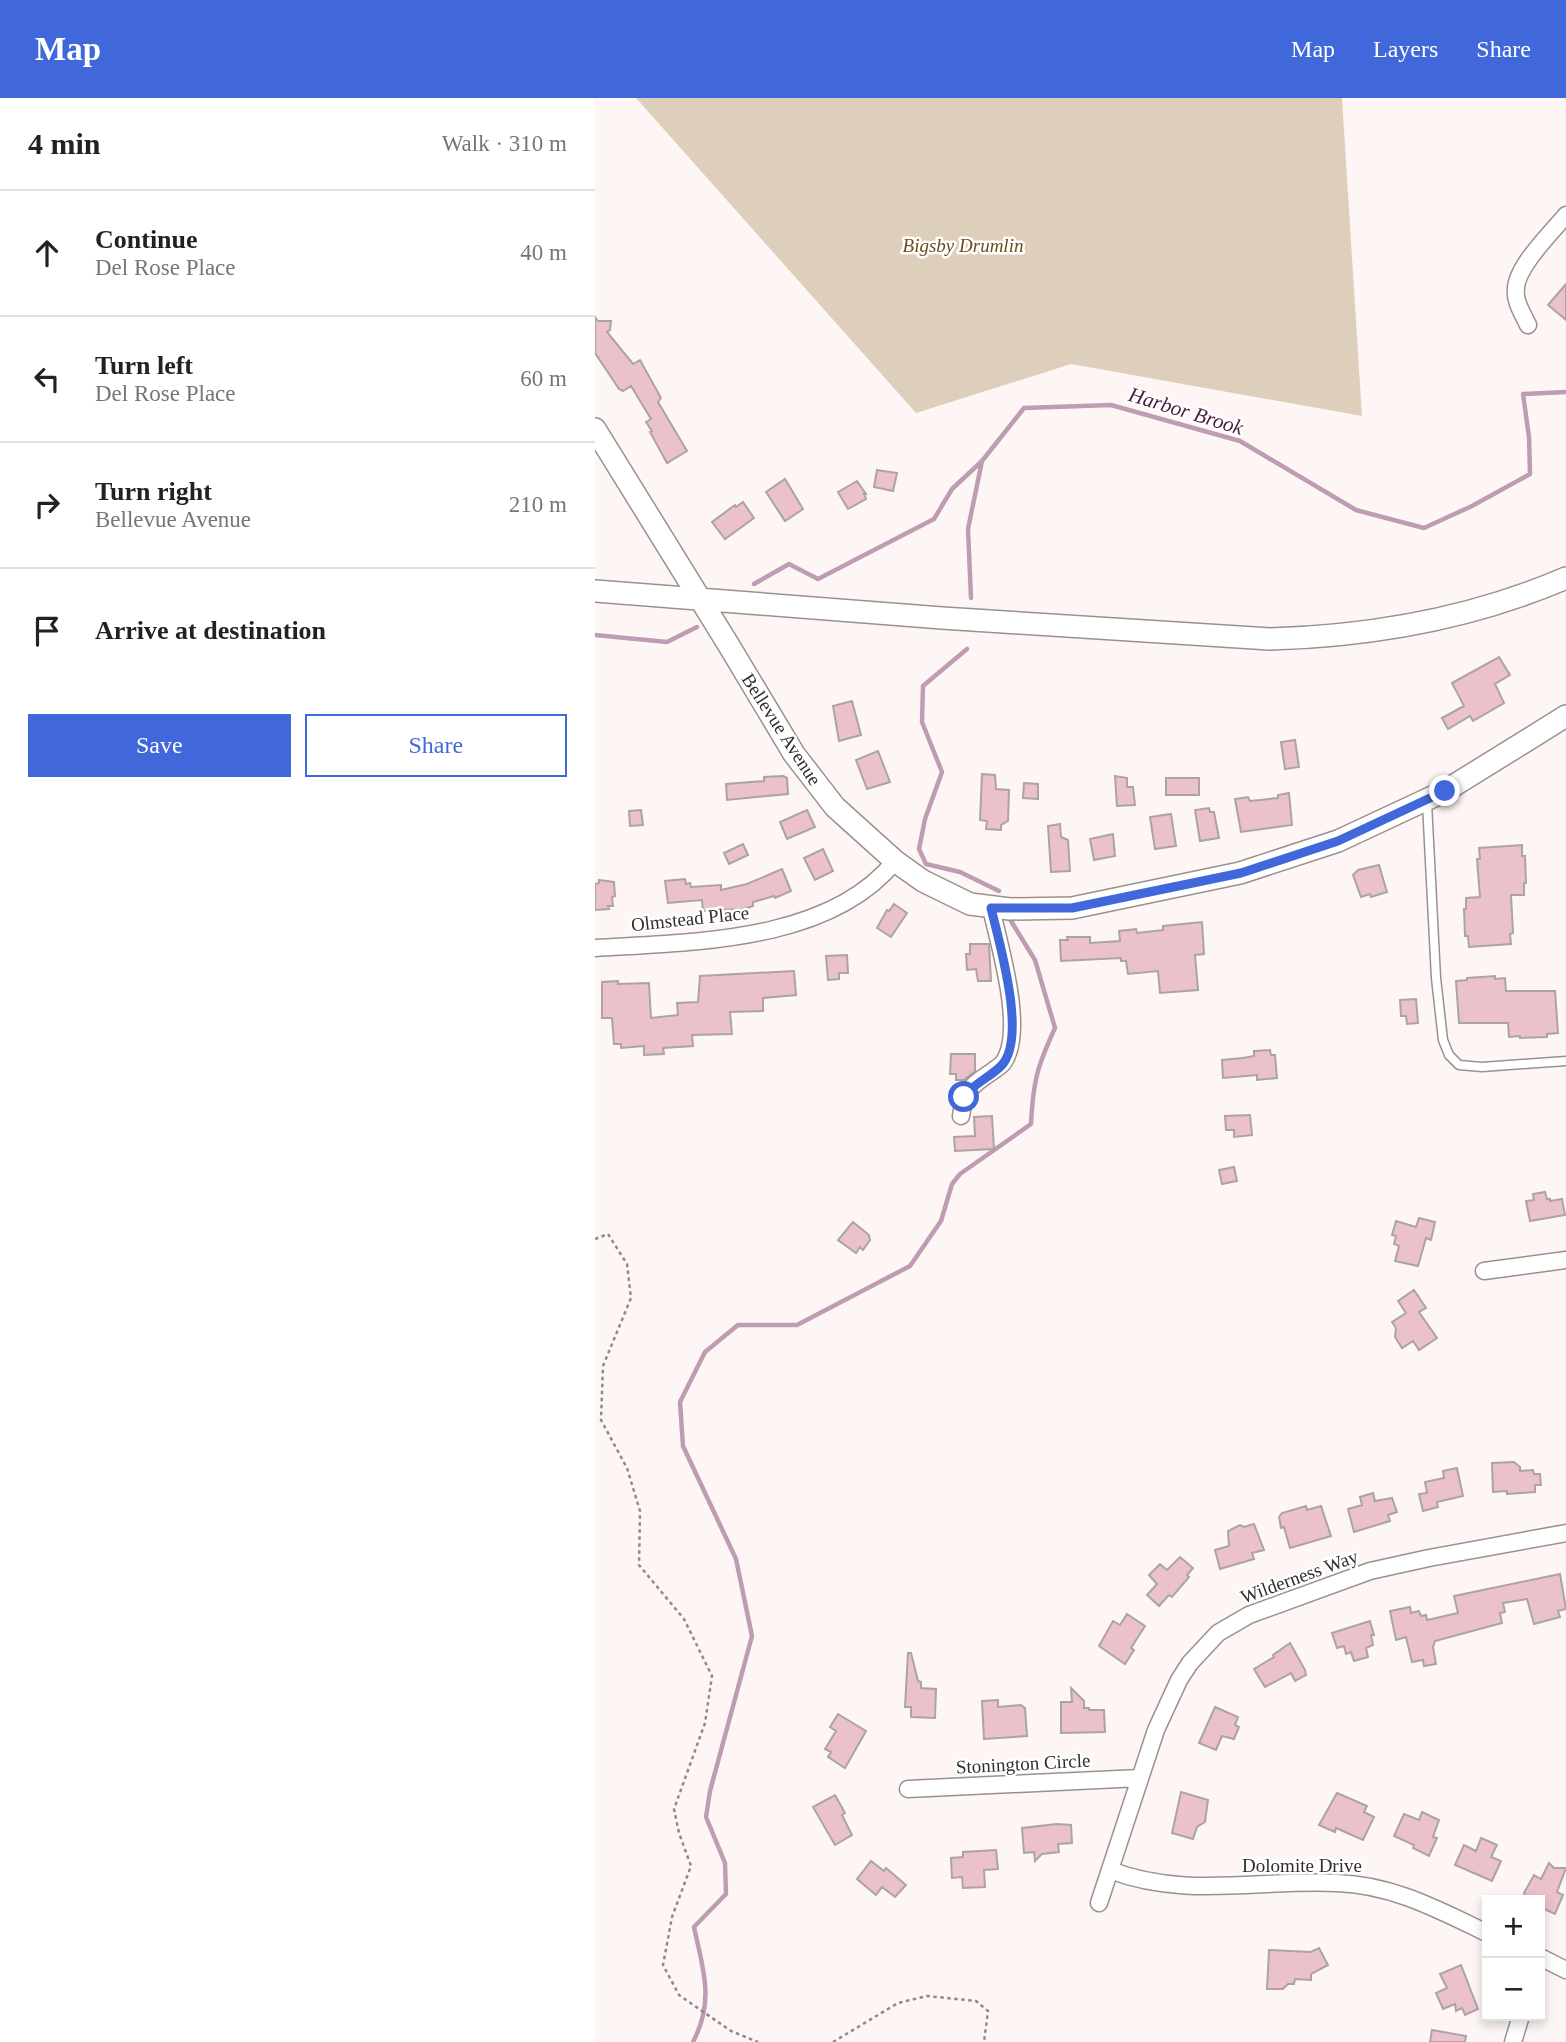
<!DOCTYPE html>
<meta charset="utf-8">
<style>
:root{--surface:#fff;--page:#f2f2f2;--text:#222;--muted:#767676;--line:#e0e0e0;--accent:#4068da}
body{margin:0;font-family:"Times New Roman",serif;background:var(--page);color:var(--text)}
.controls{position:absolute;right:21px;bottom:21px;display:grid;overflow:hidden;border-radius:0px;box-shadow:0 4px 10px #0003}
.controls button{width:63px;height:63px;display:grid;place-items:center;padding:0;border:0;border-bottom:2px solid var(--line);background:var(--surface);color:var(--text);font:35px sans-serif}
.stop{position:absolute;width:21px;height:21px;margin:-16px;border:5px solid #4068da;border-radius:50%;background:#fff}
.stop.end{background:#4068da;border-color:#fff;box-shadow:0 2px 7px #0008}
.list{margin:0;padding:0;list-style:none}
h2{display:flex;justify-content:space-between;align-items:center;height:91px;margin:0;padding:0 28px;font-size:30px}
h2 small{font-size:23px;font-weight:400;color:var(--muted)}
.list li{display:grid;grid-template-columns:46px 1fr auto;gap:21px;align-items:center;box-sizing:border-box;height:126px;padding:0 28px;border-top:2px solid var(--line)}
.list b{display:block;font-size:26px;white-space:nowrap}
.list p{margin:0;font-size:23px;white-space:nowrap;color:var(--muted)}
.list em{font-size:23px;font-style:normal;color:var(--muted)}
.actions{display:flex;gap:14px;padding:21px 28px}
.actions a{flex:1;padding:16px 0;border:2px solid var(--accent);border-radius:0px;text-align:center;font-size:24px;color:var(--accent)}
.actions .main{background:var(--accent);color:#fff}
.icon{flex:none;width:38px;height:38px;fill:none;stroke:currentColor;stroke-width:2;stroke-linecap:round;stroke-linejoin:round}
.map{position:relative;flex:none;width:971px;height:1944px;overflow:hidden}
header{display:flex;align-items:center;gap:42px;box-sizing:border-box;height:98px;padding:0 35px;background:var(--accent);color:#fff}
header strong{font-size:33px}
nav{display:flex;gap:38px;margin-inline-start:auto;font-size:24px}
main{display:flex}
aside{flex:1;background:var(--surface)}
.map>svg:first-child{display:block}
</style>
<header>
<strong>Map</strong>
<nav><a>Map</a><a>Layers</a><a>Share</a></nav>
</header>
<main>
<aside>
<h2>4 min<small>Walk · 310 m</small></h2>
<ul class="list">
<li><svg class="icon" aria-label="ahead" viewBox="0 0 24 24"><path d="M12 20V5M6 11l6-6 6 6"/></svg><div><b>Continue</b><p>Del Rose Place</p></div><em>40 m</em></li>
<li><svg class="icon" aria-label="left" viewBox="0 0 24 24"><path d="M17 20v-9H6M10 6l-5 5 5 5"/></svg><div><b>Turn left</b><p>Del Rose Place</p></div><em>60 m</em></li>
<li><svg class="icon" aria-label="right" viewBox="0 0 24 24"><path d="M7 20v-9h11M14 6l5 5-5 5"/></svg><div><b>Turn right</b><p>Bellevue Avenue</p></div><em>210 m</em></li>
<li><svg class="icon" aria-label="arrive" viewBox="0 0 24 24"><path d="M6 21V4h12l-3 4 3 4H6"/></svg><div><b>Arrive at destination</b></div></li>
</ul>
<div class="actions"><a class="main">Save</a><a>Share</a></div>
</aside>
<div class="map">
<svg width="971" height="1944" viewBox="0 0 971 1944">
<rect width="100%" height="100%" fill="#fef6f5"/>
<path fill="#decfbc" d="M41,0H747L767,318L476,266L321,315Z"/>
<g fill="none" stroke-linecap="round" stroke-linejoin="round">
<path stroke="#be9cb3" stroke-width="4.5" d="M159,486L194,466L223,481L339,421L357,391L387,363L429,310L516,307L645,343L761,412L829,430L877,408L935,376L934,339L928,296L971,294
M376,500L373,431L387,363
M0,537L72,544L102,529
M372,551L328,588L327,624L347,674L330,721L324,751L331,766L365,774L404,793
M98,1944C120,1902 108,1872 99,1829L131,1796L130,1765L111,1719L115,1693L157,1538L141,1461L88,1348L85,1304L110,1254L143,1227H202L315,1168L346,1123L357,1086L365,1076L436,1026C438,984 442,969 460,930L440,862L416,823"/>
</g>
<path fill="#ebc1cb" stroke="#aca3a5" stroke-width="2" d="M971,186V222L953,207Z
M0,219L3,223H16L15,232L12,234L38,266L45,262L66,300L63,304L92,353L72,365L55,334L57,333L51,324L56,321L36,288L28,293L24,291L0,255Z
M282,372L302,375L298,393L279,389Z
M190,381L208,411L190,423L171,394Z
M262,383L271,396H269L271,401L253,411L243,394Z
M148,404L159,420L130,441L117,424L140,407L141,409Z
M904,559L915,577L900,586L909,605L878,623L875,618L853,631L847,620L869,608L857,585Z
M257,603L266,637L244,643L238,608Z
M700,642L704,669L690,671L686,644Z
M283,653L295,684L272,691L261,662Z
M387,676L400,677L401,691L414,692L413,723L406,727V732L391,731L392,723L385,722Z
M188,678L192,680L193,696L132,702L131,686L169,683V679Z
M520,678L532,680V689H538L540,707L522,708Z
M571,680H604V697H571Z
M429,685L443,686V701L428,700Z
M694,695L697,727L646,734L640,701L653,699L655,703L683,700V697Z
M614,710L615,714H619L624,740L605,743L600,712Z
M46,712L48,727L35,728L34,713Z
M212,712L220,729L192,741L185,724Z
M576,716L581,748L560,751L555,719Z
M465,726L466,739L473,742L475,773L456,774L453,728Z
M518,736L520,758L499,762L495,741Z
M148,746L153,757L134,766L129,755Z
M927,747V758H930L931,785H929V797H916L918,835L915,836L916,846L874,849L873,838H870L869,811H871V800L885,799L882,761H885L884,750Z
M228,751L238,773L220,782L209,760Z
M784,767L792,794L776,799L775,796L766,799L758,777L763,772Z
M187,771L196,793L180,800L179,798L158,804V808L149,811L108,813L107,802L73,805L70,783L90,781L91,786L95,785L96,789L126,787V792L152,786Z
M4,782L19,784L20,798L17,799L18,808H13L14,811L0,812V786L4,785Z
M299,806L312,815L296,839L282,830L292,812L294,813Z
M607,824L609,856L600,857L603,892L565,895L563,873L533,876L531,863H526V860L466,863L465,842H473L472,839H495V845L525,843L524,833L541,831L542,835L568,832V828Z
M375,846H394L396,883H383L381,871L372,872L371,856H375Z
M252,857L253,875H244V881L233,882L231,858Z
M199,873L201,897L168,900V913L135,914L137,936L97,937L98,948L68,950L69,956L49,957V948L26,950V946H19L17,920H7V884L23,883V886L54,885L56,920L83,917L82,905L103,904L105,878Z
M900,878V881L910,880L911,893H960L963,935L952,936V939L925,940V938L914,939L913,925H864L861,883L872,882V880Z
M821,901L823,925L812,926L811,918H806L805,902Z
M675,952L676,957H680L682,980L662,982V977L628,980L627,962L648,960L659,958V953Z
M356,956H380V973L369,982H361V976H355Z
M655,1017L657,1037L639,1039V1032H631L630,1018Z
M397,1018L399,1051L360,1053L359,1039L380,1038L379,1019Z
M639,1069L642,1083L627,1086L624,1072Z
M950,1094L952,1101H955V1103L967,1101L970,1117L935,1123L931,1103L939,1102L938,1096Z
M824,1120L840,1124L836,1142L831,1140L823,1168L800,1163L804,1148L799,1146L801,1138L797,1137L801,1123L821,1129Z
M258,1124L274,1137L275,1142L268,1152L265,1149L261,1155L243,1142Z
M819,1192L831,1210L824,1214L842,1240L824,1252L818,1243L807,1250L800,1239L801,1230L797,1224L811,1215L803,1203Z
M919,1364L925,1369V1373L938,1372L939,1376H945L946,1387H940V1394L912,1396V1393L898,1394L897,1365Z
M862,1370L868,1398L842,1404L843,1409L828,1413L824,1396L832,1395L830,1384L849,1380L848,1373Z
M778,1395L780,1403L797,1400L802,1414L793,1417L795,1423L759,1434L753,1411L767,1407L765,1399Z
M711,1408L712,1412L726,1408L736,1438L695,1450L689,1429L686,1430L684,1419L687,1415Z
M659,1426L669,1452L657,1455L659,1461L625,1471L620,1452L634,1448L633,1433L645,1427L649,1429Z
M585,1459L598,1470L592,1477L594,1479L577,1499L574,1497L564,1508L552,1497L562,1486L554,1477L565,1466L572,1472Z
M965,1476L971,1511L963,1513L965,1519L939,1526L932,1501L908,1505L910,1514L905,1515L907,1525L840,1543L838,1549L841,1566L829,1568L828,1562L817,1564L811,1539L801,1542L795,1513L815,1509L816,1515L824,1513L826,1518L831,1517L832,1522L863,1515L859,1498Z
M532,1516L550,1528L536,1550L539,1552L530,1566L504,1548L518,1523L525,1527Z
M775,1523L779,1537H776L778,1547L771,1550L773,1559L759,1563L756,1554L751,1556L749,1548L742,1550L737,1535Z
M695,1545L710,1572L711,1577L700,1583L696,1575L670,1589L659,1571L679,1559L678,1557Z
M313,1555H316L323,1583L326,1584V1590L341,1591L340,1620L316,1619V1609H310Z
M476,1590L489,1603V1610H494V1612H509L510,1634L466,1635V1604H477Z
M403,1602V1609L426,1607L430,1610L432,1638L389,1641L387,1603Z
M620,1609L643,1619L640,1627L644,1629L639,1641L627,1638L621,1652L604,1645Z
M243,1616L271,1633L250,1670L233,1659L236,1654L230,1651L241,1633L235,1629Z
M586,1694L613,1702L610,1724L602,1729L598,1741L577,1735Z
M742,1695L772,1708L769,1714L779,1719L768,1742L741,1730L740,1734L724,1727Z
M240,1697L250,1715L247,1717L257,1737L240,1747L218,1709Z
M827,1714L844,1722L838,1739L842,1740L834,1758L818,1750L819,1747L799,1738L809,1716L824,1722Z
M462,1726L476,1727L477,1745L463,1746L464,1754L447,1756L440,1763L439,1754L429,1755L427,1730Z
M886,1740L902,1747L896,1759L906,1763L897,1783L860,1767L869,1747L881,1753Z
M401,1752L403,1771L389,1772L390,1789L368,1790L367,1779L357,1780L356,1760L368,1759V1754Z
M276,1763L289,1773L291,1770L311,1787L300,1799L287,1789L281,1797L262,1781Z
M954,1765L959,1770H971L962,1794L968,1797L960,1816L945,1809V1802L930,1799L929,1795L939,1777L946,1781Z
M724,1850L733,1867L716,1876V1882L700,1881L699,1886H693L688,1891H672L674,1852L716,1854Z
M866,1867L883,1911L870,1917L867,1910L861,1913L860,1906L848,1911L841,1895L852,1890L845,1876Z
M837,1932L871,1938L870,1944H835Z"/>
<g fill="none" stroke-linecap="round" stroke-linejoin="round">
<defs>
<path id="lane" d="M832,705L841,880L848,942L854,957L864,967L887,969L971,963"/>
<path id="street" d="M933,227C928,216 919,203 921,190C922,168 957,134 971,117
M0,850C96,844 234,845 300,763
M366,1018C369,994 375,988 395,975C399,972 404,969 408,965C431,933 404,847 396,810
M889,1173L971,1162
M313,1691L545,1680
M515,1772C589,1801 665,1781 742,1785C798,1787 842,1811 892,1835
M504,1805L561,1632L584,1582L595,1565L623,1535L654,1517L775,1473L834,1460L971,1435
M945,1859L971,1872
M918,1944L926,1918"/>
<path id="secondary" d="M0,331L133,546L199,656L240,709L300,763L328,783L375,806L415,811L477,810L645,775L743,743L850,693L971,618
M0,493L347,520L675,541C778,538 876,521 971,480"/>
</defs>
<use href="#lane" stroke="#9a918f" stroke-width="11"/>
<use href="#street" stroke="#9a918f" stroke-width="19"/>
<use href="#secondary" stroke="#9a918f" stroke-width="24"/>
<path stroke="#8f8989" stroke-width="2.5" stroke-dasharray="3.5 3.5" stroke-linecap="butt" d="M0,1141L13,1136L32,1166L36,1200L8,1268L6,1322L32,1370L45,1413L44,1467L89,1521L117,1578L110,1625L79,1711L84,1735L96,1768L77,1819L68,1867L84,1897L136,1933L163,1944
M238,1944L303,1905L332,1898L381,1903L393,1913L389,1944"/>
<use href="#lane" stroke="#fff" stroke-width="8"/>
<use href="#street" stroke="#fff" stroke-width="16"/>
<use href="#secondary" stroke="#fff" stroke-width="21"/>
</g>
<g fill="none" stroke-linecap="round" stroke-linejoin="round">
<path stroke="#4068da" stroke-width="9" d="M369,999C379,985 394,980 406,968C433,941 404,844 396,810H477L646,775L743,743L850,693"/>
</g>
<g text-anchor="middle" stroke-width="5" stroke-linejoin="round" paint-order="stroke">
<g font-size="19" font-style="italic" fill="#6e4d1a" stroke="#fff">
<text x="368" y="154">Bigsby Drumlin</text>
</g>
<g font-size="19" fill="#322e2e" stroke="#fff">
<text transform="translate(187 631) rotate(57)" y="7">Bellevue Avenue</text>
<text transform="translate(95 820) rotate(-6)" y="7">Olmstead Place</text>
<text transform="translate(704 1478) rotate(-20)" y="7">Wilderness Way</text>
<text transform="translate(428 1665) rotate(-3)" y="7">Stonington Circle</text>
<text x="707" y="1774">Dolomite Drive</text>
</g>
<g font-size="21" font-style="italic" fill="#491e3e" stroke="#fff">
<text transform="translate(591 313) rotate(17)" y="7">Harbor Brook</text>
</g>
</g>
</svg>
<div class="controls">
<button>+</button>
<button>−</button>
</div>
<div class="stop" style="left:369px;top:999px"></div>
<div class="stop end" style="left:850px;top:693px"></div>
</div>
</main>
